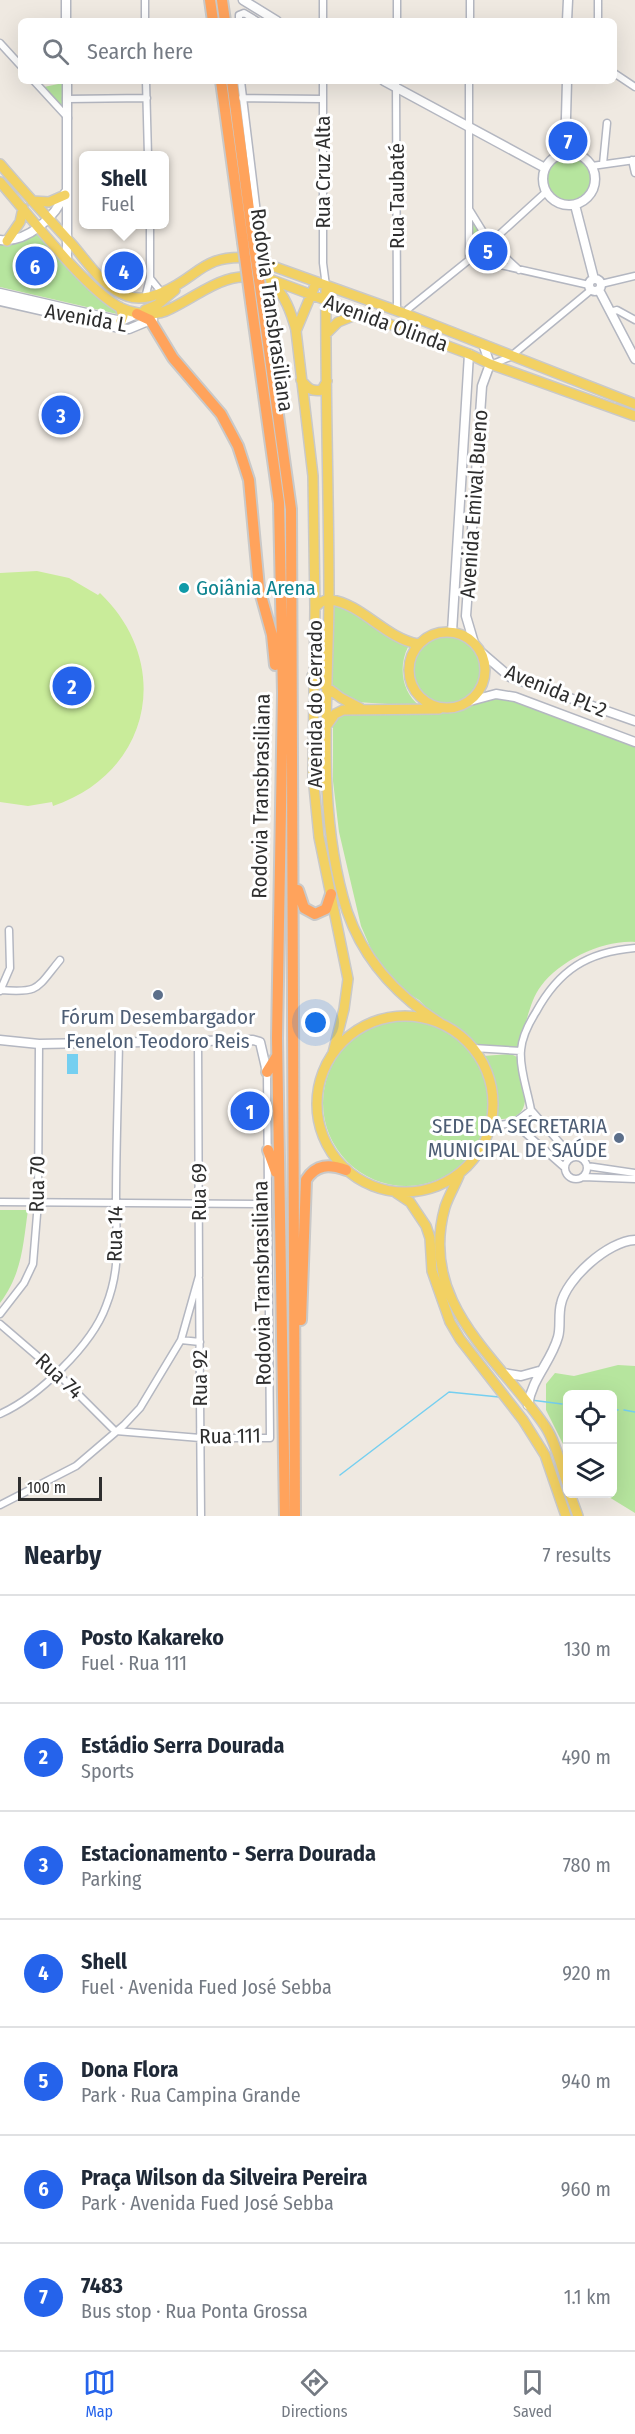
<!DOCTYPE html>
<meta charset="utf-8">
<style>
:root{--surface:#fff;--page:#f6f6f7;--text:#1f2937;--muted:#747a83;--line:#e0e1e3;--accent:#2563eb}
body{margin:0;font-family:"Fira Sans Condensed",sans-serif;background:var(--page);color:var(--text)}
.controls{position:absolute;right:18px;bottom:18px;display:grid;overflow:hidden;border-radius:9px;box-shadow:0 6px 24px #0002}
.controls button{width:54px;height:54px;display:grid;place-items:center;padding:0;border:0;border-bottom:2px solid var(--line);background:var(--surface);color:var(--text);font:30px sans-serif}
.scale{position:absolute;left:18px;bottom:15px;width:84px;box-sizing:border-box;padding-left:6px;border:3px solid #2e2e2e;border-top:0;font-size:16px;line-height:21px;white-space:nowrap;color:#2e2e2e;-webkit-text-stroke:4px #fff;paint-order:stroke}
.you{position:absolute;left:316px;top:1023px;width:21px;height:21px;margin:-15px;border:4px solid #fff;border-radius:50%;background:#1a73e8;box-shadow:0 0 0 9px #1a73e833}
.badge{display:grid;place-items:center;width:39px;height:39px;border-radius:50%;background:var(--accent);color:#fff;font-size:20px;font-weight:700}
.pin{position:absolute;translate:-50% -50%;border:3px solid #fff;box-shadow:0 2px 6px #0006}
.popup{position:absolute;left:79px;top:151px;width:90px;height:78px;box-sizing:border-box;display:grid;place-content:center;border-radius:9px;background:var(--surface);filter:drop-shadow(0 2px 4px #0005);font-size:20px;white-space:nowrap;color:var(--muted)}
.popup b{font-size:22px;color:var(--text)}
.popup::after{content:'';position:absolute;left:50%;top:100%;margin-left:-12px;border:12px solid transparent;border-top-color:var(--surface)}
.list{margin:0;padding:0;list-style:none}
h2{display:flex;justify-content:space-between;align-items:center;height:78px;margin:0;padding:0 24px;font-size:26px}
h2 small{font-size:20px;font-weight:400;color:var(--muted)}
.list li{display:grid;grid-template-columns:39px 1fr auto;gap:18px;align-items:center;box-sizing:border-box;height:108px;padding:0 24px;border-top:2px solid var(--line)}
.list b{display:block;font-size:22px;white-space:nowrap}
.list p{margin:0;font-size:20px;white-space:nowrap;color:var(--muted)}
.list em{font-size:20px;font-style:normal;color:var(--muted)}
.icon{flex:none;width:33px;height:33px;fill:none;stroke:currentColor;stroke-width:2;stroke-linecap:round;stroke-linejoin:round}
.map{position:relative;flex:none;width:635px;height:1516px;overflow:hidden}
.search{position:absolute;background:var(--surface);box-shadow:0 6px 24px #0002;left:18px;right:18px;top:18px;height:66px;display:flex;align-items:center;gap:15px;box-sizing:border-box;padding:0 21px;border-radius:9px;color:var(--muted);font-size:22px}
.sheet{height:834px;background:var(--surface)}
nav{display:flex;justify-content:space-around;align-items:center;box-sizing:border-box;height:84px;border-top:2px solid var(--line);background:var(--surface);font-size:16px;color:var(--muted)}
nav a{display:grid;justify-items:center;gap:3px}
nav .on{color:var(--accent)}
.map>svg:first-child{display:block}
</style>
<div class="map">
<svg width="635" height="1516" viewBox="0 0 635 1516">
<rect width="100%" height="100%" fill="#efe9e1"/>
<path fill="#b6e59e" d="M63,83L64,108L44,87Z
M545 179a23 23 0 1 1 46 0a23 23 0 1 1-46 0Z
M471,217L486,242L470,252Z
M39,231L97,297L118,311L117,314L0,287V245L19,242Z
M489,244L514,268L472,257Z
M339,605L408,647C398,667 402,693 420,706L356,702L331,686V608Z
M411 669a35 35 0 1 1 70 0a35 35 0 1 1-70 0Z
M501,696L635,745V942C602,940 561,960 541,986C530,1000 526,1025 520,1042L518,1047L512,1049L476,1045L462,1032L432,1013L419,1000L384,979L361,926L339,832L333,781V724L337,715L347,711L443,713Z
M323 1103a83 83 0 1 1 166 0a83 83 0 1 1-166 0Z
M511,1054L517,1057C524,1085 539,1122 495,1119V1085L483,1056Z
M0,1210H28C23,1245 22,1274 0,1303Z
M618,1365L635,1366V1513L604,1494H612V1394H568L567,1452L546,1410V1384L555,1373L574,1376Z"/>
<path fill="#c9ec9a" d="M37,571L69,578L98,595L100,593C174,664 151,773 53,806L52,802L28,806L0,802V573Z"/>
<path fill="#75cff0" d="M67,1054H78V1074H67Z"/>
<g fill="none" stroke-linecap="round" stroke-linejoin="round">
<path stroke="#75cff0" stroke-width="1.5" d="M531,1400L562,1404
M612,1409L618,1410
M624,1410L635,1412
M340,1475L449,1392L499,1397"/>
<defs>
<path id="street" d="M145,0V21
M323,0V21
M239,21V15L244,13L257,21
M397,21V0
M470,21V0
M598,21V0
M0,43L21,66
M614,73L635,87
M34,81L68,118
M146,81L148,156
M241,81L263,263
M323,81V263L326,286
M396,81L397,311
M469,81V258L589,285
M242,98L323,99
M66,99L147,98
M632,160L635,173
M603,164L607,123
M592,166L635,160
M469,209L490,243L519,270
M150,224V278L162,293
M601,284L635,276
M145,298L150,278
M610,312L617,310L635,320
M406,314L408,309L490,243L546,192
M493,364L510,357L591,290
M1,990C40,993 36,989 60,960
M0,991L10,968L9,930
M473,1048L521,1051
M531,1110L572,1157
M514,1123L531,1110C528,1092 519,1068 521,1050C522,1038 529,1023 536,1012C559,970 587,952 635,948
M491,1126L514,1123L564,1167
M565 1168a11 11 0 1 1 22 0a11 11 0 1 1-22 0Z
M587,1166L635,1173
M583,1177L635,1179
M0,1202L268,1204
M199,1279L201,1516
M0,1314L24,1283L33,1264L38,1202L39,1044
M0,1324L57,1373L115,1431
M181,1340L200,1342
M0,1414C38,1397 92,1345 106,1306C121,1268 116,1241 116,1202C116,1149 118,1096 119,1043
M116,1431L200,1438H270L267,1072
M0,1505L76,1466L124,1425L140,1408L181,1340L199,1276L198,1041"/>
<path id="secondary" d="M66,0V21
M243,0L277,21
M567,21L568,0
M67,81V259
M384,81L545,168
M543 179a26 26 0 1 1 52 0a26 26 0 1 1-52 0Z
M565,153L567,81
M575,205L594,279
M0,240C27,243 56,217 65,193
M589 285a6 6 0 1 1 12 0a6 6 0 1 1-12 0Z
M599,290L635,359
M0,293L121,321L137,314
M0,301L119,328L129,329L153,319
M452,632L469,354
M474,643L466,616L482,386L490,364L484,347
M482,653L510,677L635,721
M470,701L496,694L515,697L635,742
M0,1040L39,1044L253,1040L260,1042L267,1072
M503,1373L521,1376L539,1371
M528,1405C532,1378 551,1362 558,1337C561,1327 558,1315 561,1304C566,1279 608,1241 635,1240"/>
<path id="primary" d="M0,164C23,191 47,217 71,243C87,261 103,288 127,296C138,300 152,297 163,292C199,277 202,254 250,258L406,314L635,404
M0,182C29,215 85,289 121,308C135,314 156,317 170,309C207,291 222,271 267,278L469,354L490,364L635,416
M32,201L49,202L65,195
M7,241L20,222L23,208
M271,282C285,295 291,312 296,330
M316,283L296,331L313,476L315,608L313,776L319,837L348,979L344,1009L333,1053
M326,287C325,391 329,495 329,600C328,701 316,813 347,911C364,961 397,996 440,1023
M120,307L123,316L121,321
M145,310L157,305L175,290
M326,334L338,322L358,314
M301,380C308,388 311,392 322,390L327,381
M315,608C319,603 324,599 331,600C362,604 385,638 418,644
M409 670a38 38 0 1 1 76 0a38 38 0 1 1-76 0Z
M312,676L341,698L360,708
M328,724L335,714L343,710L439,709
M317 1104a88 88 0 1 1 176 0a88 88 0 1 1-176 0Z
M460,1173C456,1184 449,1195 445,1207C418,1303 497,1356 545,1426C556,1442 561,1467 568,1486
M395,1192L410,1202L426,1226L430,1238L432,1271L450,1322L460,1339L523,1420L545,1455L566,1516
M570,1494L578,1516"/>
<path id="highway" d="M210,0L213,21
M222,0L225,21
M221,81L243,242
M232,81L253,240
M262,300L291,509L295,1516
M251,302L279,503L283,693L277,1038L285,1516
M137,314L150,320L173,358L221,414L238,446L249,480L259,588L272,635L275,665
M298,890L304,908L315,914L326,909L331,894
M267,1072L277,1056
M268,1150L276,1172
M301,1320L306,1180C316,1164 329,1164 346,1170"/>
</defs>
<use href="#street" stroke="#b4b7c1" stroke-width="9"/>
<use href="#secondary" stroke="#b4b7c1" stroke-width="11"/>
<use href="#primary" stroke="#c9c9c9" stroke-width="12"/>
<use href="#highway" stroke="#c9c9c9" stroke-width="14"/>
<use href="#street" stroke="#fff" stroke-width="6"/>
<use href="#secondary" stroke="#fff" stroke-width="8"/>
<use href="#primary" stroke="#f2d163" stroke-width="9"/>
<use href="#highway" stroke="#ffa35c" stroke-width="10"/>
<defs>
<path id="highway-bridge" d="M253,240L262,300
M243,242L251,302"/>
</defs>
<use href="#highway-bridge" stroke="#c9c9c9" stroke-width="14" stroke-linecap="butt"/>
<use href="#highway-bridge" stroke="#ffa35c" stroke-width="10"/>
</g>
<circle fill="#0f9aa8" stroke="#fff" stroke-width="2" cx="184" cy="588" r="6"/>
<g fill="#5c6f8a" stroke="#fff" stroke-width="2">
<circle cx="158" cy="995" r="6"/>
<circle cx="619" cy="1138" r="6"/>
</g>
<g text-anchor="middle" stroke-width="6" stroke-linejoin="round" paint-order="stroke">
<g font-size="21" fill="#2e2e2e" stroke="#fff">
<text transform="translate(323 172) rotate(-90)" y="7">Rua Cruz Alta</text>
<text transform="translate(397 196) rotate(-90)" y="7">Rua Taubaté</text>
<text transform="translate(272 310) rotate(82)" y="7">Rodovia Transbrasiliana</text>
<text transform="translate(86 318) rotate(10)" y="7">Avenida L</text>
<text transform="translate(386 323) rotate(20)" y="7">Avenida Olinda</text>
<text transform="translate(474 504) rotate(-86)" y="7">Avenida Emival Bueno</text>
<text transform="translate(556 691) rotate(22)" y="7">Avenida PL-2</text>
<text transform="translate(315 704) rotate(-90)" y="7">Avenida do Cerrado</text>
<text transform="translate(261 796) rotate(-89)" y="7">Rodovia Transbrasiliana</text>
<text transform="translate(37 1184) rotate(-89)" y="7">Rua 70</text>
<text transform="translate(199 1192) rotate(-90)" y="7">Rua 69</text>
<text transform="translate(115 1234) rotate(-89)" y="7">Rua 14</text>
<text transform="translate(262 1283) rotate(-91)" y="7">Rodovia Transbrasiliana</text>
<text transform="translate(59 1376) rotate(43)" y="7">Rua 74</text>
<text transform="translate(200 1378) rotate(-90)" y="7">Rua 92</text>
<text transform="translate(230 1436) rotate(-1)" y="7">Rua 111</text>
</g>
<g font-size="21" fill="#0d838f" stroke="#fff" text-anchor="start">
<text x="196" y="595">Goiânia Arena</text>
</g>
<g font-size="21" fill="#4e5e75" stroke="#fff">
<text x="158" y="1024">Fórum Desembargador<tspan x="158" dy="24">Fenelon Teodoro Reis</tspan></text>
<text x="607" y="1133" text-anchor="end">SEDE DA SECRETARIA<tspan x="607" dy="24">MUNICIPAL DE SAÚDE</tspan></text>
</g>
</g>
</svg>
<div class="controls">
<button><svg class="icon" aria-label="locate" viewBox="0 0 24 24"><circle cx="12" cy="12" r="6"/><path d="M12 2v4M12 18v4M2 12h4M18 12h4"/></svg></button>
<button><svg class="icon" aria-label="layers" viewBox="0 0 24 24"><path d="M12 4l9 5-9 5-9-5zM3 14l9 5 9-5"/></svg></button>
</div>
<div class="scale">100 m</div>
<div class="you"></div>
<div class="pin badge" style="left:250px;top:1111px">1</div>
<div class="pin badge" style="left:72px;top:686px">2</div>
<div class="pin badge" style="left:61px;top:415px">3</div>
<div class="pin badge" style="left:124px;top:271px">4</div>
<div class="popup"><b>Shell</b>Fuel</div>
<div class="pin badge" style="left:488px;top:251px">5</div>
<div class="pin badge" style="left:35px;top:266px">6</div>
<div class="pin badge" style="left:568px;top:141px">7</div>
<div class="search"><svg class="icon" aria-label="search" viewBox="0 0 24 24"><circle cx="10" cy="10" r="6"/><path d="M15 15l6 6"/></svg>Search here</div>
</div>
<section class="sheet">
<h2>Nearby<small>7 results</small></h2>
<ul class="list">
<li><span class="badge">1</span><div><b>Posto Kakareko</b><p>Fuel · Rua 111</p></div><em>130 m</em></li>
<li><span class="badge">2</span><div><b>Estádio Serra Dourada</b><p>Sports</p></div><em>490 m</em></li>
<li><span class="badge">3</span><div><b>Estacionamento - Serra Dourada</b><p>Parking</p></div><em>780 m</em></li>
<li><span class="badge">4</span><div><b>Shell</b><p>Fuel · Avenida Fued José Sebba</p></div><em>920 m</em></li>
<li><span class="badge">5</span><div><b>Dona Flora</b><p>Park · Rua Campina Grande</p></div><em>940 m</em></li>
<li><span class="badge">6</span><div><b>Praça Wilson da Silveira Pereira</b><p>Park · Avenida Fued José Sebba</p></div><em>960 m</em></li>
<li><span class="badge">7</span><div><b>7483</b><p>Bus stop · Rua Ponta Grossa</p></div><em>1.1 km</em></li>
</ul>
</section>
<nav>
<a class="on"><svg class="icon" aria-label="map" viewBox="0 0 24 24"><path d="M3 6l6-2 6 2 6-2v14l-6 2-6-2-6 2zM9 4v14M15 6v14"/></svg>Map</a>
<a><svg class="icon" aria-label="directions" viewBox="0 0 24 24"><path d="M12 3l9 9-9 9-9-9zM9 14v-3h6M13 9l2 2-2 2"/></svg>Directions</a>
<a><svg class="icon" aria-label="saved" viewBox="0 0 24 24"><path d="M7 4h10v16l-5-4-5 4z"/></svg>Saved</a>
</nav>
